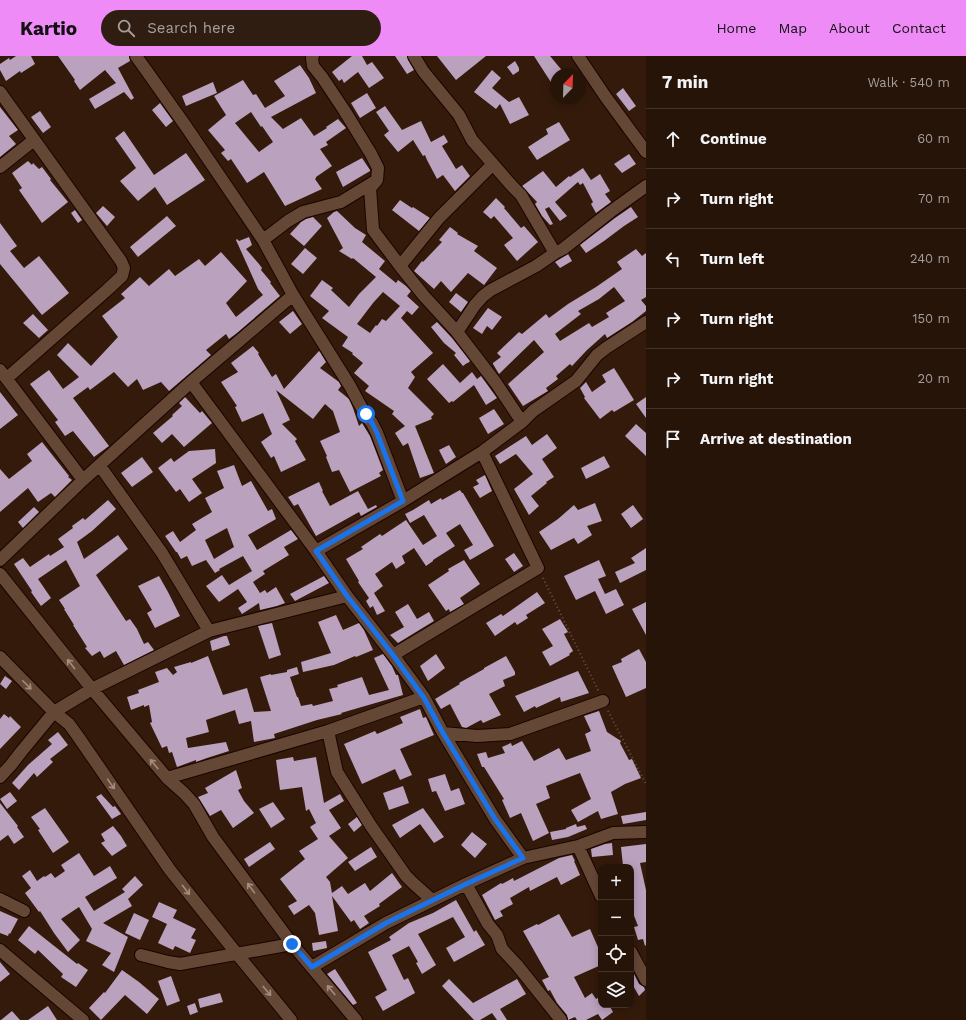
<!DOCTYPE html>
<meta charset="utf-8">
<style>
:root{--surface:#271408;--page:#2f1d12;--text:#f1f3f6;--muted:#a49e9c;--line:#433329;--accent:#ef8bf7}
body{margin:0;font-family:"Work Sans",sans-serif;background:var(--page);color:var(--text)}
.controls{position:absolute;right:12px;bottom:12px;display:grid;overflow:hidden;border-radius:8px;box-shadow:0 2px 10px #0003}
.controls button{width:36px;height:36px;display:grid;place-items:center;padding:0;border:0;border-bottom:1px solid var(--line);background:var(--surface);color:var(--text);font:20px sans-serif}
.compass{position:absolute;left:550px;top:12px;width:36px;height:36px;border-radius:50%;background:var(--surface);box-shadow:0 2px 10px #0003;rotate:23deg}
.stop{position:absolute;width:12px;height:12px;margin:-9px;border:3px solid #1a73e8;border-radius:50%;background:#fff}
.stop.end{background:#1a73e8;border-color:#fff;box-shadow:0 1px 4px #0008}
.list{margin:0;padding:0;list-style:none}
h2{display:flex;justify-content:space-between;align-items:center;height:52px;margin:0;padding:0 16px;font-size:17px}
h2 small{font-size:13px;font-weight:400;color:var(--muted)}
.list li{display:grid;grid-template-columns:26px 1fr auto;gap:12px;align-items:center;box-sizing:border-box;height:60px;padding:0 16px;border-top:1px solid var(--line)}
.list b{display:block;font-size:15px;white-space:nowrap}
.list em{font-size:13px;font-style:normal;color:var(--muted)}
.icon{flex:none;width:22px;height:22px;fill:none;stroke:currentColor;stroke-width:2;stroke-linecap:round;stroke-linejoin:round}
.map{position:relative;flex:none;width:646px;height:964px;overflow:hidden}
header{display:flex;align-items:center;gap:24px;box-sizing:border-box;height:56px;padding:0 20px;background:var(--accent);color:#111}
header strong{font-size:19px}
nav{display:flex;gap:22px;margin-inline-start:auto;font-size:14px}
.search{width:280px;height:36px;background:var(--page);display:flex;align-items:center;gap:10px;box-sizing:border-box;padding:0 14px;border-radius:22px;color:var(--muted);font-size:15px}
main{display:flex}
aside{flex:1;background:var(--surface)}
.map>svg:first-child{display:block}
</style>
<header>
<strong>Kartio</strong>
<div class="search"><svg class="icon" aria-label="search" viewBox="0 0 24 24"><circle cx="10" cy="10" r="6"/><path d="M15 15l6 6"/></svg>Search here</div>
<nav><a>Home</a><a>Map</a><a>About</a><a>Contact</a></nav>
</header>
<main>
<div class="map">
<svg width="646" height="964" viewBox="0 0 646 964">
<rect width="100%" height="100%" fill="#341a0a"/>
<path fill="#baa1be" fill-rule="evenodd" d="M16,0H31L35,8L21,17L20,15L6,25L0,14V8L9,2L10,4Z
M58,0H129L130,5L118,12L134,42L131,44L124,36L95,53L89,43L116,27L105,14L80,34L74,25L75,24Z
M352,0H362L367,9L372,6L384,22L369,32L358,16L344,27L342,23L339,25L332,16Z
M395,0H407L408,4L414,14L407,18Z
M437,0H486L456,24Z
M534,0H550L565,18H556V34Z
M515,5L519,12V15L513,19L507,11Z
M300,9L309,22L316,37L271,61L283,73L301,62L314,80L327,72L326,71L338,63L346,72L326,86L328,89L320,93L332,110L316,121V122L315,123L322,133L285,150L264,116L247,127L231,103L228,105L221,97L225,94L208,74L226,59L214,40L243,24L253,39L256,38L265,52L285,40L274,25ZM251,56L261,71L262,70L273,86L259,96L235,67Z
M492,14L501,22L492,32L509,46L519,41L529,59L510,68L500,48L496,53L474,36Z
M213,26L217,37L186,50L182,40Z
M623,32L636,50L629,55L616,38Z
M367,37L376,52L360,62L351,47Z
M160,47L173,65L166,71L152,54Z
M385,50L402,74L421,65L431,86L444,79L448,86L442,90L456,113L462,109L470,120L455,135L443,119L437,123L427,104L428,103L427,104L425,99L423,100L413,84L398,96L384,79L389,75L376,56Z
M0,51L18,74L9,80L16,88L0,101Z
M40,55L51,71L43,77L31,61Z
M559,66L570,84L537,104L528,91L548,78L546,73Z
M124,75L154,119L186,97L205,124L167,149L155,131L138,145L120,125L136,112L115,82Z
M629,98L636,108L622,117L614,108Z
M362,102L370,114V115L343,131L336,116Z
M28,105L32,109L33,107L39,113L42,111L51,123L50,124L68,146L42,167L19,134L22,132L12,117Z
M583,112L591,124L600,118L610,135L605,138L611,146L596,157L591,148L593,146L583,127L580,129L578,126L555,146L567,160L560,165L549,151L545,153L553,168L550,169L542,160L535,148L537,146L522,130L543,115L556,131L569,120L570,121Z
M496,142L505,151L504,152L521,172L524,170L538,186L517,205L504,189L513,182L494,160L491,163L483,156Z
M400,144L412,152L413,151L430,162L419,175L392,154Z
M103,150L115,161L107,170L96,157Z
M631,151L638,161L624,170L604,185L586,197L580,189L615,162Z
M75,154L82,164L78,167L71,157Z
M337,155L355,172L366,179L362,186L385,205L379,213L396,227L398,224L406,230L411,235L407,240L419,251L412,259L407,255L401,262L433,297L411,316L415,321L408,332L434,358L431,361L432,363L415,370L434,417L420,422L408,387L403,390L395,377L405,370L392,358L394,355L365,335L369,330L354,317L363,307L352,298L353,297L342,290L348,281L322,262L329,255L310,240L322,224L333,232L331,234L349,251L359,238L376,221L353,202L352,203L339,195L343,192L327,162L334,156ZM383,236L400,250L386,265L382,263L377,270L376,269L370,277L357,268L373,247Z
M167,160L176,170L138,201L130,191Z
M313,161L322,170L304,190L290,178L301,166L306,163Z
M0,167L17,190L10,195L24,212L39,200L69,237L42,259L0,208Z
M450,171L458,177L457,178L478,190L474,195L497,212L484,229L468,217L451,236L441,225L434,233L414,215L422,205L423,206L442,186L439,184Z
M249,181L252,189L246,193L259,208L262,212L261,214L271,226L270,227L280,240L237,277L229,283L226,278L206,294L211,299L169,335L161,326L143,334L137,323L128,331L114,316L90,334L88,331L73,342L109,390L94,401L73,375L65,380L55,366L58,364L30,328L49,314L63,333L79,321L57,299L68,287L91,310L118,281L102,260L125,242L121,238L140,221L149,230L169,213L175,220L199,203L205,210L221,196L247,225L226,247L236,261L263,239L258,233L236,184L237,183L239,185Z
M305,192L317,202L303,218L291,208Z
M636,193L642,200L646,197V241L641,244L646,250V255L632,266L607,282L605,278L587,294L572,310L570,308L556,320L558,323L546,332L548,335L523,350L508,328L544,296L534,284L499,318L493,308V307L501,301L497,297L519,276L522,278L546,258L549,262L568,248L596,231L622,213L617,206ZM614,231L625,245L606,257L609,261L592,271L589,267L560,285L555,278L581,258L578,255L599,243Z
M568,198L572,205L560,212L555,206Z
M456,237L468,246L461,256L449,246Z
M488,252L502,261L492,274L487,270L482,278L473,272Z
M293,255L302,268L290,278L279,266Z
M33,258L48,274L39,282L23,267Z
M437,266L452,282L470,305L468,307H467L463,310L454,299L456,297L444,287L431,271Z
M253,290L259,297L258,298L272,321L276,318L284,333L319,295L320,296L326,306L320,312L339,326L341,330L338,334L349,343L353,352L359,370L362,367L370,380L383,414L379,417L381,420L350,436L339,414L332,416L326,401L327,400L320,385L340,376L333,355L325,348L313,363L276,334L290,364L282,368L297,383L295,385L306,404L281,416L274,400L271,402L261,386L272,378L263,357L242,366L235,351L237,350L221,326L238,316L231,307Z
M443,308L460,327L472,316L477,323L481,320L497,342L486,349L474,329L453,346L452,345L449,347L427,323Z
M614,312L634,344L614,356L612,354L600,363L584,342L585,341L580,332L586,326L592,336L606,326L602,319Z
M0,336L18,359L0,373Z
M185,341L200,357L202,355L212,367L184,391L172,378L162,387L153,377L173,360L172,359L182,350L179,347Z
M646,341V362L636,348Z
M494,353L504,368L488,378L479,362Z
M636,368L646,377V400L625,380Z
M547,378L557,392L542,403L554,421L546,426L547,427L531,440L539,450L529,459L514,433L533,418L516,398L500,408L495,400L526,380L532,389Z
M42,386L69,420L68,421L72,424L55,441L51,437L38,446L28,432L0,456V413L9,423L32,405L27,398Z
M449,389L456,401L446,408L439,394Z
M215,393L216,407L192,423L202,437L189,446L180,433L176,436L158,412L171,402L174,406L189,395Z
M604,400L610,411L586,423L581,412Z
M142,401L153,416L132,431L121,417Z
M234,409L242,430L251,425L268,455L272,453L276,463L248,479L257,494L291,474L298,483L284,491L289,499L263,515L265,518L253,526L260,537L265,534L267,537L276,531L285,547L277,550L260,554L259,547L242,558L238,552L247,546L238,533L219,546L206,530L222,519L229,529L252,515L243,500L219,513L220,514L215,517L206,504L192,510L187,500L181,503L177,496H176L165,480L173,475L180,486L196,474L192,468L212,456L205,442L224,432L217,415ZM227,472L234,491L214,503L205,484Z
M485,419L492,435L480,442L473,431L479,428L476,424Z
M319,426L323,435H322L330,450L358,435L368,453L376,449L377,451L361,460L359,456L316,480L298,448L294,450L288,441Z
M460,434L462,437H463L494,490L470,504L464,494L473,489L460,468L446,477L455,490L433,504V505L426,510L414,492L402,500L405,507L396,513L392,506L375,518L383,530L374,537L385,555L377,559L373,550L370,552L366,545L369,542L358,526L359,525L346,503L363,493L361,491L380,478L382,480L406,464L423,489L437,480L424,459L410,467L405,458L413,454L429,444L431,448L441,442L442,444Z
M108,444L116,453L92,475L77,486L84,503L118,479L128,493L96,519L126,565L130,563L137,573L144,588L148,586L154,594L124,609L116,595L104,602L100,595L92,600L85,592L87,591L73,569H74L64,553H65L59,544L80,530L66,504L38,523L51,542L41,550L31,536L32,535L14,508L23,502L30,511L49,498L50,500L64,491L58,483L73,472L72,470L83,462L85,464Z
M595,447L602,465L587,470L592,479L578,488L574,482L551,494L539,476L558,463L574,449L578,454Z
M633,449L643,463L631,472L621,458Z
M34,451L39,456L23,472L18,466Z
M646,492V514L620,527L615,516L635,507L631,502Z
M514,497L523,510L514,516L505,503Z
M464,504L480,528L460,542L464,548L450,556L449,553L446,555L428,529L449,515L448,513Z
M599,504L606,520L598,523L605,538L616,533L624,549L606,558L595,535L576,544L564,520Z
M159,520L168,536L180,560L155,572L147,557L152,554L138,530Z
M324,520L329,527L295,545L290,538Z
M537,536L545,547L526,559L528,562L517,569L515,566L495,580L486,567L501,558L503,560Z
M646,546V579L632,553Z
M408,548L417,563L429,556L434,565L398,587L390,579L404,571L395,556Z
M336,559L343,574L359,567L364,574L373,594L356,601L355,600L334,609L303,616L301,606L331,597L318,566Z
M560,563L568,576L564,578L573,595L569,598L570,599L550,610L542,596L553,590L542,573Z
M272,567L281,599L269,603L258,570Z
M224,580H227L230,589L212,595L210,585Z
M639,593L646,606V632L626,641L612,610L622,606L621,603Z
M383,598L392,610L396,619H398L403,639L341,657L342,658L317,664L274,678L275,682L254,686L251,665L239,668L235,654L206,664L209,676L186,682L188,692L226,686L229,695L207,702L196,706V704L177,711L172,696L169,697L167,690L162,692L150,667L152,666L149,649L144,651V649L131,654L127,641L139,637L138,634L159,626L155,616L167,612L173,619L177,616L174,611L191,606V607L208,600L223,639L247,632L254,656L271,655L260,621L271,618V619L287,616V614L297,611L299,618L290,621L297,641H298L301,650L312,648L313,650L333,645L329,633L338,631L337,629L362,621L369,639L389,634L374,602Z
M436,598L445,612L428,625L420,610Z
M506,600L515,616V619L503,624L505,630L489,638L501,659L483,667L481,664L466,672L462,671L450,648L441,653L435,643L460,628L459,627L484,613V612Z
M578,615L589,637L561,646L560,641L536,652L535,650L524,656L515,640Z
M5,620L12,625L6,633L0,628Z
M420,653L423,662L426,661L434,679L400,693L412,719L400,724L395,713L362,728L344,688L375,675L377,678L403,667L400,661Z
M599,655L607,676L621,685L620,687L629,704L632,703L641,722L625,728L611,736L618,758L601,763L598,755L578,766L571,754L591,743L580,717L546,730L550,742L536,748L549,777L533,785L521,757L510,762L502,744L504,743L484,711H482L477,698L486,696L488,702L505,697L502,691L511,687L512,690L522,685L534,705L559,692L566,704L591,695L585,678L591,675L584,660Z
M4,658L9,662L10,660L21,671L0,693V663Z
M58,676L68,689L50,703L53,706L37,721L34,717L19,734L12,727L28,709L52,688L48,684Z
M293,701L294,705L316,701L324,747L340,738L344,745L329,754L341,772L329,780L348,802L326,821L330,826L332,837L342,830L348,838L365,827L370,835L392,817L402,831L379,848L380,850L364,860L369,867L360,873L354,864L351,866L332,840L338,875L319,879L315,857L309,849L294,859L288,850L297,845L280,823L305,803L299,795L318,783L310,771L316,767L309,753L306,755L302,731L280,734L276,704Z
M236,714L242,732L238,734L244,745L254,757L233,772L221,754L210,760L198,741L208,737L205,732Z
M445,718L451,735L459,732L465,748L445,755L436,735L432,736L428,723Z
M403,730L409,747L389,754L383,737Z
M10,736L17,745L7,753L0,743Z
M101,738L113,751L115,750L121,758L112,763L96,741Z
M273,746L285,763L271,772L259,753Z
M0,747L18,770L17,771L24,781L14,788L8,779L0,785Z
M45,752L69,786L53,797L38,774L40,773L31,761Z
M423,752L444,781L434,787L420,768L400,782L392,769Z
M646,756V764L623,768L621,760Z
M357,761L362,769L354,776L348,768Z
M576,768L577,771L585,769L587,773L568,781L552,784L550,776L566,773V772Z
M113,770L121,780L127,790L112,800L101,787L105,785L101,778Z
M472,776L487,788L475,802L461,789Z
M270,786L275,793L249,811L244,803Z
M612,787L613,799L592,801L591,793L605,788Z
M646,788V806L640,807L646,834V889L645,890L643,883L638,884L634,871L638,870L631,852V809L623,810L621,791Z
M371,791L377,801L355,815L348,806Z
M79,797L94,820L110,810L117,822L85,841L94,855L125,836L122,833L135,820L143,829L128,843L132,850L103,867L128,881L114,916L102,909L111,897L86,885L92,873L79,851L61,863L80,884L68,896L54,877L40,855L39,856L25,837L31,832L22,820L30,814L37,825L44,820L45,821L51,817L55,822L65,815L61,809Z
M572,799L575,805H574L580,819L561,829L557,821L530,835L529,831L510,842L513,848L500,855L503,860L495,864L482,839L501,827L502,828L513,822L514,825L559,802Z
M456,844L474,876L476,874L485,889L454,906L446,892L465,881L453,861L418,878L436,909L422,918L416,907L418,906L409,890L392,899L404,924L408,922L415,937L383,955L375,941L387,934L368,896L391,884L389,881L409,867L433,857Z
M159,846L177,854L173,862L196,873L191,882L196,884L190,897L175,890L173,894L158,887L167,868L152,861Z
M0,855L18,863L10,878L9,877L8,880L0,877Z
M134,857L149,864L140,884L125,877Z
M559,858L572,881L590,873L601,898V909L574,921L585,942L592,937L596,943L601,940V949H609L613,956L602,964L598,958L586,964H577L575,961L568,964L567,959L557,947L550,934L548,935L542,924L549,921L523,875L537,868L538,869Z
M29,870L77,908L78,907L88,914L76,931L61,921L63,918L38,894L35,898L18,884Z
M326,885L327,892L313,895L312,887Z
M0,906L10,918L0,926Z
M631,912L639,928L644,931L645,934L639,940L631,926Z
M335,913L357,947L353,949L327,918Z
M122,914L139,926L159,943L147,958L125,939L101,964L89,952L104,936L105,937Z
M171,920L180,945L167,950L158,925Z
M449,923L473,947L517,923L526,938L500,953L507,964H497L492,957L480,964H474L442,930Z
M220,937L223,946L200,952L198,943Z
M195,947L198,956L190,959L187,950Z
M48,950L57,964H28Z
M12,955L20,964H1Z"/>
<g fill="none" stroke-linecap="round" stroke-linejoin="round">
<defs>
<path id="minor" d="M136,0L185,69L263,184L293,239L350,330L365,358L372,367L377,377L403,445
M414,0L423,15L459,59L472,84L512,130L521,139L555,197
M578,0L605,40L646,96
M0,36L121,205L124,212L122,220L107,234L7,322
M0,111L34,84
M377,124L370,132L373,174L400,210L424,240L457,276L496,327L522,366
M263,184L288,165L303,156L341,146L377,124L378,112L371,98L344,54L322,21L313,10L312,2L313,0
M400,210L439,162L493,108
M457,276L475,249L483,240L491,234L536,210L555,197L563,193L610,156L646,130
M0,314L83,424
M191,326L316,495L347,540L393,599L424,641L443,677L477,680L510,678L603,645
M100,410L162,497L209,575
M316,495L403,445L482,396L522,366L533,355L576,325L597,299L606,292L646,266
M0,504L83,424L191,326L293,239
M0,518L92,633L167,722L184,737L194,748L213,781L292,888L356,964
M393,599L538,512L482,396
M0,601L54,656L69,668L77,679L170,814L237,898L291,964
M328,675L337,716L371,770L406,820L413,827L432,844
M443,677L495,763L523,802L578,790L613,777L646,776
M0,721L11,709L21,696L54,656L92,633L209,575L347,540
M167,722L328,675L424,641
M578,790L601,840
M466,828L488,868L497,879L502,893L517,909L561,964
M0,843L24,855
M0,894L83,964
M631,896L646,924
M141,899L168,906L180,908L292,888
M312,911L386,867L466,828L523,802"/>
</defs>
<use href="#minor" stroke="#1b0400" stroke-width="14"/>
<path stroke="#6b5345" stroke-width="2" stroke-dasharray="1 3" stroke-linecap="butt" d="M543,522L599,636
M608,655L646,728"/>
<use href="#minor" stroke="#654736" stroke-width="12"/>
</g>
<defs><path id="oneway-shaft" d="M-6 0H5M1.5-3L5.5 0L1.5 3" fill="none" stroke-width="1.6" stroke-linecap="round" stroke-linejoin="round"/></defs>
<g stroke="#a48c7e">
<use href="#oneway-shaft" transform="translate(71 608) rotate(-128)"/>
<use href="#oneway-shaft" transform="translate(27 629) rotate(45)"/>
<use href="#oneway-shaft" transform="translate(154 708) rotate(-130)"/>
<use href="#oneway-shaft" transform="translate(111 728) rotate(55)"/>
<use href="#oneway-shaft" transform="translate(251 832) rotate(-126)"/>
<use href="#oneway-shaft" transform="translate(186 834) rotate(52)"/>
<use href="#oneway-shaft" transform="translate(331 934) rotate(-130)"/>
<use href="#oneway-shaft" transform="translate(267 935) rotate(50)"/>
</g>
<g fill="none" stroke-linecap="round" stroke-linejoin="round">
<path stroke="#1a73e8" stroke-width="5" d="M292,888L312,911L386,867L466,828L523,802L495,763L443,677L424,642L393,599L347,540L316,495L403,445L377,377L372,367L366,358"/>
</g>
</svg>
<div class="controls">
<button>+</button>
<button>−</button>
<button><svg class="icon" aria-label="locate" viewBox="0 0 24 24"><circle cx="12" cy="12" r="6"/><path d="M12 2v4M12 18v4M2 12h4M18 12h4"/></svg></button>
<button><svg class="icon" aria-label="layers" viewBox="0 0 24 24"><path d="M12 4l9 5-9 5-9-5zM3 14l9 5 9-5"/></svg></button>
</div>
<svg class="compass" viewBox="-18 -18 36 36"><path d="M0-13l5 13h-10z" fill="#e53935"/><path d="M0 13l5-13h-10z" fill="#a49e9c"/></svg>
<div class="stop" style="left:366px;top:358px"></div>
<div class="stop end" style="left:292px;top:888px"></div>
</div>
<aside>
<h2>7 min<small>Walk · 540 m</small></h2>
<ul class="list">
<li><svg class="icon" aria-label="ahead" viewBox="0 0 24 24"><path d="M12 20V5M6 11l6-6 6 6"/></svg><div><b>Continue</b></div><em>60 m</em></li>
<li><svg class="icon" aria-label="right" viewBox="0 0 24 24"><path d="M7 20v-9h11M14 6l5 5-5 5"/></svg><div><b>Turn right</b></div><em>70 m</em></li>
<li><svg class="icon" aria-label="left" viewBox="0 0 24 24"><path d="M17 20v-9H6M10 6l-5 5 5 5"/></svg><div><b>Turn left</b></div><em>240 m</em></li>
<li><svg class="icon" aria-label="right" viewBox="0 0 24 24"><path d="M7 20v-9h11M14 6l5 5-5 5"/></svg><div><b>Turn right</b></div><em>150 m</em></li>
<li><svg class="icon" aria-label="right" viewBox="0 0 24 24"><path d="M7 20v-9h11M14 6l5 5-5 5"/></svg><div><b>Turn right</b></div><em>20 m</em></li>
<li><svg class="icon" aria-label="arrive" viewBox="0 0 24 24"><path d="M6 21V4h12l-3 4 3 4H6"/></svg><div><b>Arrive at destination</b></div></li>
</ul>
</aside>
</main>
